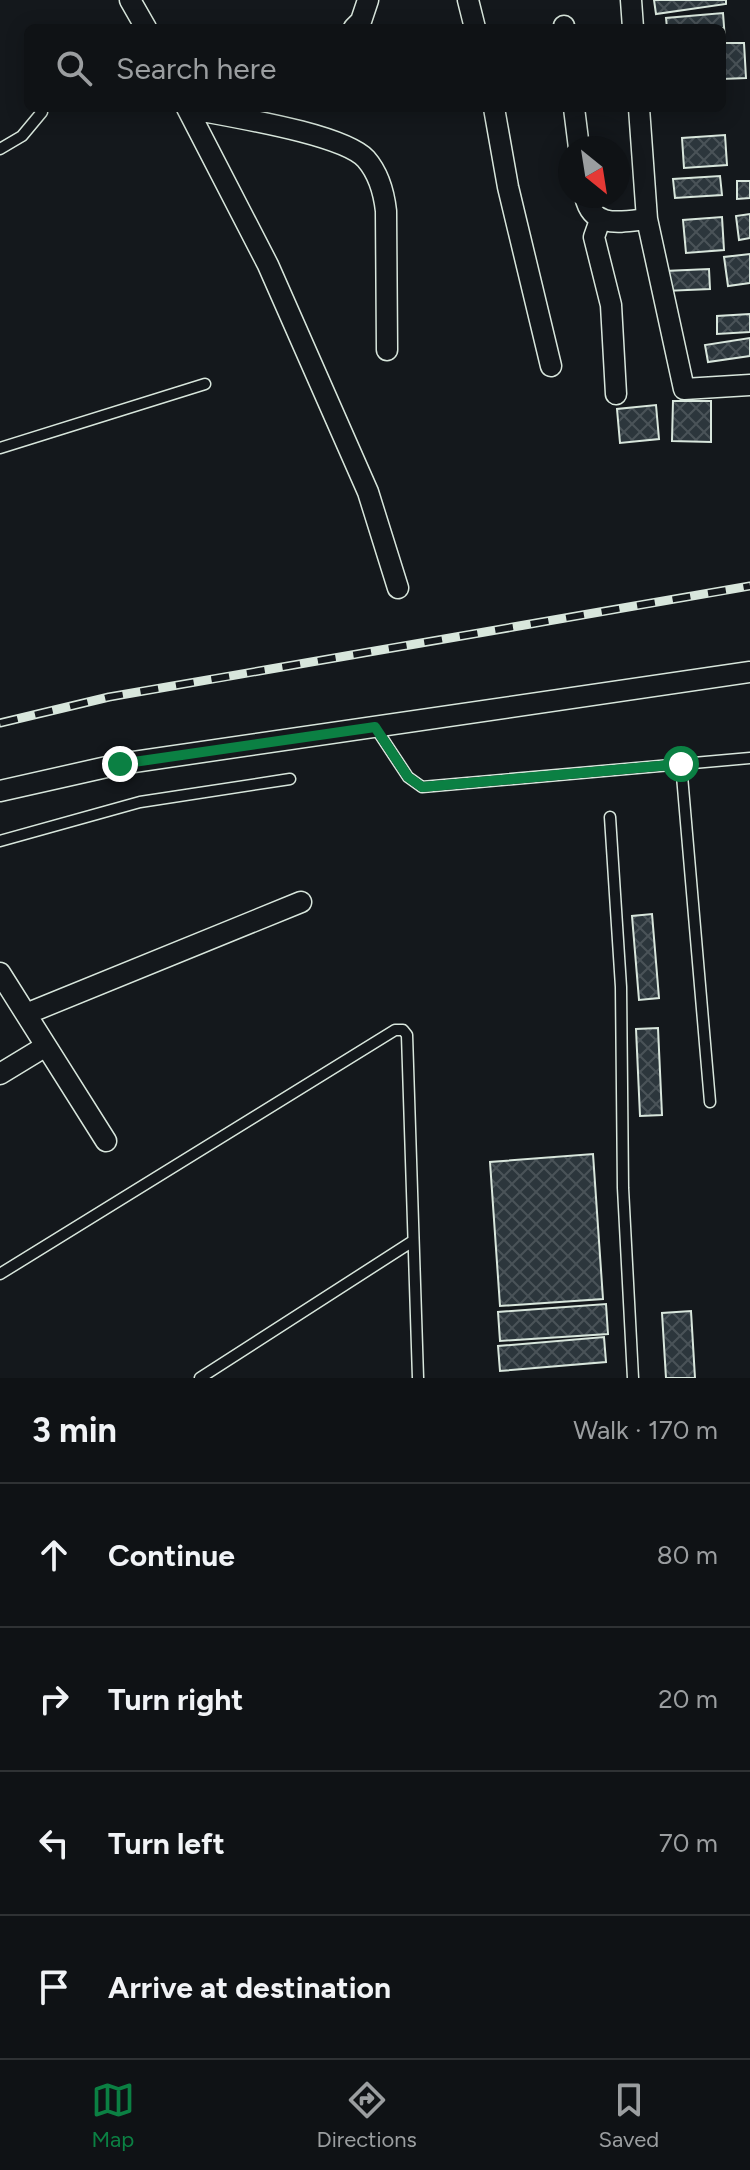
<!DOCTYPE html>
<meta charset="utf-8">
<style>
:root{--surface:#0f1215;--page:#181b1e;--text:#f1f3f6;--muted:#9b9ea0;--line:#2f3234;--accent:#0b8043}
body{margin:0;font-family:Figtree,sans-serif;background:var(--page);color:var(--text)}
.compass{position:absolute;left:558px;top:136px;width:72px;height:72px;border-radius:50%;background:var(--surface);box-shadow:0 4px 20px #0003;rotate:150deg}
.stop{position:absolute;width:24px;height:24px;margin:-18px;border:6px solid #0b8043;border-radius:50%;background:#fff}
.stop.end{background:#0b8043;border-color:#fff;box-shadow:0 2px 8px #0008}
.list{margin:0;padding:0;list-style:none}
h2{display:flex;justify-content:space-between;align-items:center;height:104px;margin:0;padding:0 32px;font-size:34px}
h2 small{font-size:26px;font-weight:400;color:var(--muted)}
.list li{display:grid;grid-template-columns:52px 1fr auto;gap:24px;align-items:center;box-sizing:border-box;height:144px;padding:0 32px;border-top:2px solid var(--line)}
.list b{display:block;font-size:30px;white-space:nowrap}
.list em{font-size:26px;font-style:normal;color:var(--muted)}
.icon{flex:none;width:44px;height:44px;fill:none;stroke:currentColor;stroke-width:2;stroke-linecap:round;stroke-linejoin:round}
.map{position:relative;flex:none;width:750px;height:1378px;overflow:hidden}
.search{position:absolute;background:var(--surface);box-shadow:0 4px 20px #0003;left:24px;right:24px;top:24px;height:88px;display:flex;align-items:center;gap:20px;box-sizing:border-box;padding:0 28px;border-radius:12px;color:var(--muted);font-size:30px}
.sheet{height:680px;background:var(--surface)}
nav{display:flex;justify-content:space-around;align-items:center;box-sizing:border-box;height:112px;border-top:2px solid var(--line);background:var(--surface);font-size:22px;color:var(--muted)}
nav a{display:grid;justify-items:center;gap:4px}
nav .on{color:var(--accent)}
.map>svg:first-child{display:block}
</style>
<div class="map">
<svg width="750" height="1378" viewBox="0 0 750 1378">
<defs>
<pattern id="building-cross-hatch" width="8" height="8" patternUnits="userSpaceOnUse" patternTransform="scale(2)"><rect width="8" height="8" fill="#2c363c"/><path d="M0 0l8 8M0 8l8-8" fill="none" stroke="#4a5358"/></pattern>
</defs>
<rect width="100%" height="100%" fill="#14181c"/>
<path fill="url(#building-cross-hatch)" stroke="#d8e6dc" stroke-width="2" d="M654,0H726V4L656,14Z
M723,13L725,40H722V28H667L666,18Z
M722,43H744L746,78L722,79Z
M725,135L727,165L684,168L682,138Z
M720,176L722,195L675,198L673,179Z
M737,181H750V198L737,199Z
M750,214V238L739,240L736,216Z
M722,217L724,250L686,253L683,220Z
M750,254V283L728,286L724,257Z
M709,269L710,289L665,291V271Z
M750,314V332L717,334V316Z
M750,338V356L708,362L705,345Z
M673,401H711V442L672,441Z
M656,405L659,439L620,443L617,409Z
M652,914L659,998L639,1000L632,916Z
M658,1028L662,1115L640,1116L636,1029Z
M593,1154L603,1299L500,1306L490,1162Z
M606,1304L608,1334L500,1341L498,1312Z
M691,1311L695,1378H666L662,1313Z
M604,1337L606,1362L500,1371L498,1346Z"/>
<g fill="none" stroke-linecap="round" stroke-linejoin="round">
<defs>
<path id="lane" d="M0,149L22,136L42,112
M0,448L205,384
M375,727L408,777L422,787L750,758
M681,764L710,1102
M610,817L621,987L623,1188L633,1378
M0,841L140,802L290,779
M0,1274L395,1030H403L407,1035L418,1378
M200,1378L413,1241"/>
<path id="street" d="M130,0L146,28
M468,0L475,28
M631,0L633,28
M564,26V28
M354,28L361,21L368,0
M187,108L268,265L368,492L398,588
M187,108C225,116 342,133 366,159C379,174 384,193 386,211L387,350
M494,108L508,187L551,366
M574,108L579,148
M639,108L647,219L684,389L750,385
M585,196C592,229 620,222 647,219
M600,220L594,237L611,305L616,394
M0,791L120,764L750,672
M0,973L106,1141
M26,1014L301,902
M0,1074L46,1046"/>
</defs>
<use href="#lane" stroke="#d8e6dc" stroke-width="13"/>
<use href="#street" stroke="#d8e6dc" stroke-width="23"/>
<use href="#lane" stroke="#14181c" stroke-width="10"/>
<use href="#street" stroke="#14181c" stroke-width="20"/>
<defs>
<path id="rail" d="M0,723L109,697L750,586"/>
</defs>
<use href="#rail" stroke="#d8e6dc" stroke-width="9"/>
<use href="#rail" stroke="#14181c" stroke-width="6" stroke-dasharray="18" stroke-linecap="butt"/>
</g>
<g fill="none" stroke-linecap="round" stroke-linejoin="round">
<path stroke="#0b8043" stroke-width="10" d="M120,764L375,727L408,777L422,787L681,764"/>
</g>
</svg>
<svg class="compass" viewBox="-18 -18 36 36"><path d="M0-13l5 13h-10z" fill="#e53935"/><path d="M0 13l5-13h-10z" fill="#9b9ea0"/></svg>
<div class="stop" style="left:681px;top:764px"></div>
<div class="stop end" style="left:120px;top:764px"></div>
<div class="search"><svg class="icon" aria-label="search" viewBox="0 0 24 24"><circle cx="10" cy="10" r="6"/><path d="M15 15l6 6"/></svg>Search here</div>
</div>
<section class="sheet">
<h2>3 min<small>Walk · 170 m</small></h2>
<ul class="list">
<li><svg class="icon" aria-label="ahead" viewBox="0 0 24 24"><path d="M12 20V5M6 11l6-6 6 6"/></svg><div><b>Continue</b></div><em>80 m</em></li>
<li><svg class="icon" aria-label="right" viewBox="0 0 24 24"><path d="M7 20v-9h11M14 6l5 5-5 5"/></svg><div><b>Turn right</b></div><em>20 m</em></li>
<li><svg class="icon" aria-label="left" viewBox="0 0 24 24"><path d="M17 20v-9H6M10 6l-5 5 5 5"/></svg><div><b>Turn left</b></div><em>70 m</em></li>
<li><svg class="icon" aria-label="arrive" viewBox="0 0 24 24"><path d="M6 21V4h12l-3 4 3 4H6"/></svg><div><b>Arrive at destination</b></div></li>
</ul>
</section>
<nav>
<a class="on"><svg class="icon" aria-label="map" viewBox="0 0 24 24"><path d="M3 6l6-2 6 2 6-2v14l-6 2-6-2-6 2zM9 4v14M15 6v14"/></svg>Map</a>
<a><svg class="icon" aria-label="directions" viewBox="0 0 24 24"><path d="M12 3l9 9-9 9-9-9zM9 14v-3h6M13 9l2 2-2 2"/></svg>Directions</a>
<a><svg class="icon" aria-label="saved" viewBox="0 0 24 24"><path d="M7 4h10v16l-5-4-5 4z"/></svg>Saved</a>
</nav>
